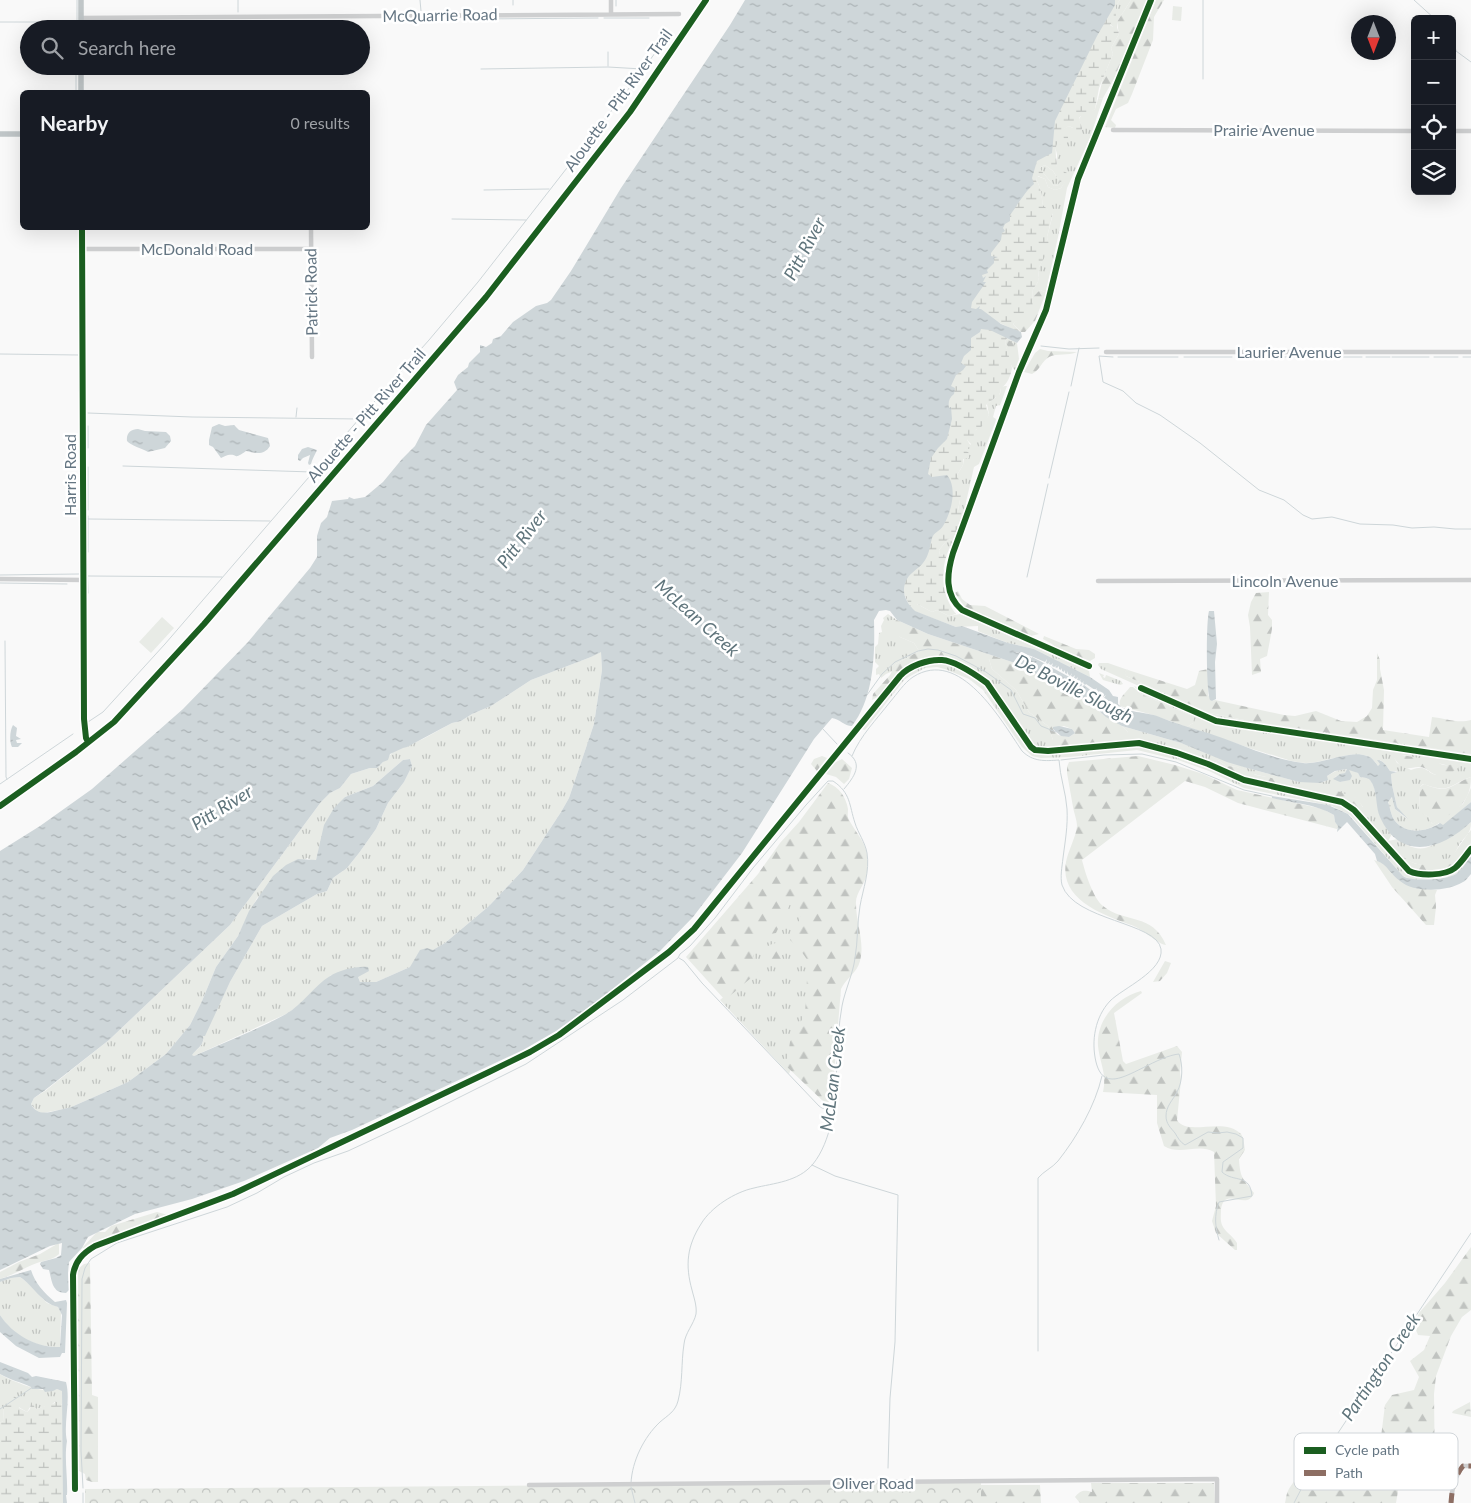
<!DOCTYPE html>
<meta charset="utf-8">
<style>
:root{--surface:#171b24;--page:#242831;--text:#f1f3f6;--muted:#9ea1a6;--line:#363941}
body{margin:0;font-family:Lato,sans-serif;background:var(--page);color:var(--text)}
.controls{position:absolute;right:15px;top:15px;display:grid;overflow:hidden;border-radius:8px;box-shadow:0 5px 20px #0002}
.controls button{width:45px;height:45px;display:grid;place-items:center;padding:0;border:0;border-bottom:1px solid var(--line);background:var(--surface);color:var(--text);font:25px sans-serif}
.compass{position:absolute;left:1351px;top:15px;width:45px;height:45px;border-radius:50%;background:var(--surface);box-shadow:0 5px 20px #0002;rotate:180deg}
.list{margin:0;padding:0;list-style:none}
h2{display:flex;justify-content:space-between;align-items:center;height:65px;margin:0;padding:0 20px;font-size:21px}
h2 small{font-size:16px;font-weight:400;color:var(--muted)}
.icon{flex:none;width:28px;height:28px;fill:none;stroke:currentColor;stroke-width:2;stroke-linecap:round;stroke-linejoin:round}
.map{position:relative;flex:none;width:1471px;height:1503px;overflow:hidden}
.search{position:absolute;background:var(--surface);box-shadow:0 5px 20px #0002;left:20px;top:20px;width:350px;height:55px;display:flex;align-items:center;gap:12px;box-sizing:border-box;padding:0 18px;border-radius:28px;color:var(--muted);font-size:19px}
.panel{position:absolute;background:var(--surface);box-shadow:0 5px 20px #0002;left:20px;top:90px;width:350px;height:140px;border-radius:8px}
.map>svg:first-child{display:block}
</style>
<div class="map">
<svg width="1471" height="1503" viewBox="0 0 1471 1503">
<defs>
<pattern id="grass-tufts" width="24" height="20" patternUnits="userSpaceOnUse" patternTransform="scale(1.25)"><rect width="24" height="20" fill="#e8ebe6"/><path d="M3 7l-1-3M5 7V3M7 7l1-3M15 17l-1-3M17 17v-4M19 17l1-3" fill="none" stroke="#c0c3c0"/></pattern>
<pattern id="forest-firs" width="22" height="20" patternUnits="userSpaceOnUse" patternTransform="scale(1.25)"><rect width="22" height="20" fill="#e8ebe6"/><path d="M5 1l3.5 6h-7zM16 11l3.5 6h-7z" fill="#c0c3c0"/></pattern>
<pattern id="wetland-marsh" width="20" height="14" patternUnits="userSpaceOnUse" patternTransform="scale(1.25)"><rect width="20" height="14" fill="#e8ebe6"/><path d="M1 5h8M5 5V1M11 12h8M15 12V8" fill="none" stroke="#c0c3c0"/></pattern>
<pattern id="park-crowns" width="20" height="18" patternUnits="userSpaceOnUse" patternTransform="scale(1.25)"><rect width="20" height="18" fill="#e8ebe6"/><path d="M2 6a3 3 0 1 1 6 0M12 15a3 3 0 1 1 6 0" fill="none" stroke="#c0c3c0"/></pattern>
<pattern id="water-ripples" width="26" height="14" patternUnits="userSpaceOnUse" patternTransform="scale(1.25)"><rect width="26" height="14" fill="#ced6d9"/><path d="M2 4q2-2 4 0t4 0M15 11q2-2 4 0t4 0" fill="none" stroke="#abb2b5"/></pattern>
</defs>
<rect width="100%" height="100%" fill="#f9f9f9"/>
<path fill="url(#grass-tufts)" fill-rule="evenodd" d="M1120,0H1131L1117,22V27H1113L1110,24L1116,5Z
M1103,98L1090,138L1067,188L1058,237L1045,295V292L1040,290L1032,298L1033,289L1038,282L1039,267L1049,248L1047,237L1053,214C1039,203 1044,207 1041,192C1040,187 1038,183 1036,179L1037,176L1045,179L1048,187L1055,190L1061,188L1067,178L1057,168V154L1055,147L1063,129L1069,126L1073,128H1082L1079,119L1081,116H1083L1095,109L1098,99Z
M1045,165L1053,171L1060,182L1059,185L1054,186L1040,169L1041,167Z
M1007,338L1017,343L1019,359L1015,370C1009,366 1007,350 1005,342Z
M1005,386H1007C1005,391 1002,401 1000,405L996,406L993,417L996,419L995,423L979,464L974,467L964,511H958L960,500L957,475L963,465L965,450L971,444L967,440C974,431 982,424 989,415L987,404L1000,394L1001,387Z
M948,539L953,540L947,554L940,555L939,550Z
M912,604H917L932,612L937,610L949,616L960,614L1089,671L1090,677L1034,649L1008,643L980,632L978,631V626L956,627L914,611L909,605Z
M888,614L897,620H891L900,637L914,643L919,651L896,664L893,671L886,674L881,678L879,674L876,675V669L879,666L875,662V647L878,644L879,633L882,632L881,626L884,620L883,618Z
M601,651L602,670L594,724L569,798L561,812L523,870L489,906L445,943L410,967L376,982H360L358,977L331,975L297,1007L286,1014L194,1056L191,1055C197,1049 205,1045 203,1036L230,982L262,926L317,894L327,891L333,878L347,868L359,853L376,829L388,803L404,782L412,766L410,759L403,760L373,786L345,797L319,848L316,860L313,861L307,858L257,898L238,936L216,967L202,1001L190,1025L166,1054L128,1082L69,1108L43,1113L37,1112L31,1104L34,1098L45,1091L109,1040L230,925L321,802L330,793L340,788L351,774L370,768H377L394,751L423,739L452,723L461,721L472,714L491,706L531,680L591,657Z
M932,657L950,660L952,658L975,662L989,659L992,669L1016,690L1029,712L1048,726L1053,740L1128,732L1122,726L1181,743L1247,768L1299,782H1323L1326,781L1327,776L1336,771L1347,769L1345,773L1335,777L1340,782L1344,781L1349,769L1358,773L1360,777C1362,777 1365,777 1368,778C1379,784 1376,822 1392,834L1388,841L1398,839C1406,845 1415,850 1425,848C1434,846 1464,829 1471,822C1471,834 1465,836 1459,845C1456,851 1453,857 1447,861C1434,870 1413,865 1402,857L1412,870C1447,875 1450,869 1471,843C1471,849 1468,852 1464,856C1453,869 1444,874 1427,873C1422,873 1416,874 1411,872C1401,867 1391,853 1384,844L1385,843L1383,842L1354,808L1345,803L1244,780L1198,760L1141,743L1063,750H1036L1029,745L1001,702L984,681L974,673L943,660L925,661L908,668L884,693L872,700L904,667L919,660ZM1218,760L1226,766L1237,767L1249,773L1266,777L1256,780L1251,777L1246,778C1243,777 1229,768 1227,768C1221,766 1220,768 1215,763ZM1318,791L1356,798L1363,807L1357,809L1355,804Z
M930,662C980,659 1005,712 1028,747L1037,753H1050L1141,746L1201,763L1247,783L1339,804C1368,815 1382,854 1407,872C1414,877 1423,876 1430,876C1453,875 1458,867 1471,850V856L1461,870L1452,877L1413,880L1403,876L1350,815L1332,806L1244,788L1209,771L1178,760L1137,750L1069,757L1041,758L1032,756L1022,747L983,690L969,679L945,669L937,667L925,668L905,679L865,730L860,729L905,673L911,668Z
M1099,663H1108L1128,670L1125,672L1126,676L1210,713L1249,721L1471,754V758L1219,720L1208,717L1101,669L1098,665Z
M1099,673L1104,675L1103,677L1105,678L1106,675L1121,681L1123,684L1120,685L1103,680Z
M1134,686L1199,715L1209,721L1320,738L1325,740H1335L1471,761V777C1448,785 1451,794 1423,784L1420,787L1419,811L1429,817L1432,824L1463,804L1471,788V802L1443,826L1439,823C1426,832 1407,835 1395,821C1391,816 1390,807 1388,801L1393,797L1395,809L1407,819L1397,807L1392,785L1391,774L1397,772L1396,771H1390L1384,763L1380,760V765L1378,766C1375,762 1372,757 1367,756C1350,750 1324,763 1306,763C1296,763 1285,759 1276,756C1246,748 1217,736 1187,727L1193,723L1192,716L1141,694ZM1404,755L1450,766L1454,764L1436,775C1424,771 1426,764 1411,770L1397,763L1394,757Z
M796,899L803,910L812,957L805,1029L789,1074L720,1000L748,976L746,940L787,904Z
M20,1277L28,1283L47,1303L58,1307L61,1313L60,1347C36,1348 13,1336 0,1315V1282L11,1278Z
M0,1374C11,1381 46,1395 57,1389L62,1390V1404H58L56,1401L51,1405L36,1409L32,1404L27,1412L10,1402L4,1406L3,1421L0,1423Z"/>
<path fill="url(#forest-firs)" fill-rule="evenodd" d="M1131,0H1146V2L1116,75L1103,98L1098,99L1103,78L1113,54L1111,48L1119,34L1117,22Z
M1156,0H1164L1154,17L1153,40L1132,94L1128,103L1116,109L1111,120L1116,125L1115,128L1105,127Z
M1040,290L1045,292V295L1035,321L1025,332H1021L1013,324C1021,317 1030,309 1032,298Z
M1008,340C1017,344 1017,350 1018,359L1016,362C1009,359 1011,349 1006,343Z
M1040,349L1048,351L1077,352C1068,356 1057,353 1049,357C1042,361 1040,370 1032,374L1024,372L1035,353Z
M958,591L962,599L970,605L985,606L1039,634L1031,636L1023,633L965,607L959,599L955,593Z
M1269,592L1268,615L1272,620V629L1267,656L1260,659L1261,672L1252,675L1250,627L1248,615L1251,602L1256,593Z
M891,620H897L928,634L1015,663L1071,692L1090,703L1097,710L1122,726L1128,732L1109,744L1061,746L1053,740L1048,726L1029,712L1016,690L992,669L989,659L983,663L975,662L972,667L969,668L960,664L958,660L953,658L950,660C905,648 900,678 872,700L873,694L890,675L896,664L919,651L914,643L900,637L886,625V621ZM1064,726L1072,729L1075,733L1069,737L1058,735L1053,729Z
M1044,636L1076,649L1089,650L1095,654V658L1090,661L1054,646L1052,644L1043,639Z
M1377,653L1380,660V669L1384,690L1383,730L1429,737L1432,717C1445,718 1458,724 1471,720V754L1249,721L1210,713L1126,676L1124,672L1128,670L1187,689L1195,685L1199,671L1208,669V695L1212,701L1215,700L1284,715L1295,716L1316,711L1341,721L1357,722L1367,716L1372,708L1373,690L1377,680Z
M1130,687H1133L1141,694L1192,716L1194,719L1193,723L1187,727L1153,715L1120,706C1118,698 1125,694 1130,687Z
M1390,753L1437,761C1443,768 1450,764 1458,764V768L1450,774L1447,773C1432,781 1430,766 1418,767C1412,767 1410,770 1403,767C1397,764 1395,758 1390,753Z
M822,756L827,758L817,771L811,764L814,759Z
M1138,756L1175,765L1203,774L1237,790L1323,809L1334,815L1335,822L1339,826L1337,829L1238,803L1205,787L1185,781L1082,860C1085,872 1093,898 1103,906C1125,924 1152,912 1166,945C1159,945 1142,928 1131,925C1104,915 1059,900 1066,862C1068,851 1076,837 1077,826C1077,820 1074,813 1073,807C1071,796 1069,784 1067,773V767L1069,762Z
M842,759L852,768L849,779L844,784L836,777L826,774L832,764Z
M1216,760H1218L1226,766L1237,767L1256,775L1282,780L1283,781L1278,785L1256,780L1251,777L1246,779L1226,767L1222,768L1217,765Z
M1471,777C1471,804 1454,813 1432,824L1429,817L1419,812L1420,787L1424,784C1450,795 1449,785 1471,777Z
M828,783C839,787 846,797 848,809C848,813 847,816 849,820C861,841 870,845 867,872C866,884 855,893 856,904C856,923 865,942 860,961C857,973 846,978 841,989L832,1097L828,1103L824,1102L786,1066L790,1042L805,1014L808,961L799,948L790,940C795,928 805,917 798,904H790L776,933C768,935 760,934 752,938L751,947L758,972L725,1000L686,957L758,874L780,843L799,822Z
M1319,788H1329L1357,798L1366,812L1363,815L1357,809L1355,804L1318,791Z
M1471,830V843L1453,865L1445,870L1431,872L1412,870L1406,867L1400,859L1403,856C1410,863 1418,865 1428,865C1453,865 1457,846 1471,830Z
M1374,860L1383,863L1415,888L1437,890L1435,895L1436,907L1434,925H1426L1392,887Z
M781,942L784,947L781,960L776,966L770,964L762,956C765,945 770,944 781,942Z
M1165,961L1171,963L1167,973L1160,981L1153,982Z
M1141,991L1142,993L1114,1013L1123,1061L1126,1064L1177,1046L1182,1052L1180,1072L1181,1080L1177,1120C1187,1137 1224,1116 1241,1134C1244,1138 1244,1145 1245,1150L1239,1159C1240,1178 1243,1179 1254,1193C1247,1212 1225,1185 1221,1209C1221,1214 1220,1220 1222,1225C1225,1232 1233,1236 1237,1243V1250H1235L1216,1233L1212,1221L1216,1206L1214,1152C1198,1143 1180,1156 1164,1146L1157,1123V1095L1103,1092C1107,1073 1100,1064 1098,1046C1096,1020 1117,997 1141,991Z
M157,1212L168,1215L166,1217L99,1241L86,1249L82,1248L97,1232H105L111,1226Z
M57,1244H59V1254C53,1260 45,1260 37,1263C24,1268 13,1275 0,1279V1272L19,1262L40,1254Z
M1471,1247V1310L1462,1317L1451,1336L1436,1376L1434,1394L1435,1480L1427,1468L1413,1461L1401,1473L1396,1503H1285C1286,1499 1286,1495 1288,1491C1293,1480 1314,1459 1326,1458L1327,1462L1324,1469L1326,1472L1351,1474L1354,1455L1381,1437L1385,1405L1392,1395L1414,1390L1419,1377L1410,1361L1424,1350L1430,1336L1418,1335L1414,1325L1419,1313L1445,1283Z
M90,1263L92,1395L98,1397V1482H92L86,1480L85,1474L79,1471L78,1269L84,1264Z
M1091,1483H1214L1215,1503H1080L1075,1497C1081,1490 1084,1490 1092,1492Z
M963,1485H1040L1041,1503H963Z"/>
<path fill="url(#wetland-marsh)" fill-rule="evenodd" d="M1059,0H1120L1116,5V16L1110,25L1113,27H1117L1119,34L1111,48L1113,54L1099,88L1095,109L1085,117L1081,116L1079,118L1082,128L1081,132L1074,134L1073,128L1069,126L1064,129L1068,134V140L1062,145L1057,144C1054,150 1057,160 1057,167L1067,173L1068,178L1061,188L1055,190L1048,187L1045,179L1038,176L1036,179C1038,183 1040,187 1041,192C1044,207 1039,203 1053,213L1047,237L1050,248L1039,267L1038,282L1033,289L1032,298L1033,310C1026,320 1021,317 1013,324L1020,332H1019L961,305ZM1045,165L1053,171L1060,182L1059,185L1054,186L1040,169L1041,167Z
M951,295L1007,338L1005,342L1012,368C1011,375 1007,385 1001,388L999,397H996L986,405L989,415L980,429H976L975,435L967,440L971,446V448L965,450L969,453V458L963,459V465L957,475L962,489L958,510L964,511L953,540L948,539L939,550L940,555L947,554C940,574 942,596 956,614L949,616L937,610L932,612L917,604L909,605L903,591Z
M14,1396L18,1399L19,1408L27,1412L30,1409L31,1402L36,1409L55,1403V1401L63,1405V1503H0V1423L3,1421L4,1406L10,1402L11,1397Z"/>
<path fill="url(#park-crowns)" d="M1470,1402L1471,1417L1452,1413L1453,1411Z
M981,1482V1503H85V1489Z"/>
<path fill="#e8ebe6" d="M1173,6L1182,7L1181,21L1172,20Z
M162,617L174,628L151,653L139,642Z"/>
<path fill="url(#water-ripples)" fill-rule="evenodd" d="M745,0H1115V5L1097,36L1055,121L1052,153L1037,161L1032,178L1034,184C1026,190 1017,206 1010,215V221L1005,224L1003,228L1005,231L1002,233L1001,240L991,253V256L998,257L994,258V263L987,270L988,273L982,275L983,278L986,276L983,282H986L972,302L971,308L976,309L980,306L979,309H981L1001,324L1021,332L1022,337L1017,343L990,330L981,329L980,332L971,338V350L964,356L961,363L966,366L963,370L956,375L951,386L955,388L954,394C949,398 948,402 949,408L951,407L952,419L947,439L938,448L931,458L928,474L932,477L947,475C958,488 951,513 943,526C940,531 934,532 932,538C930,546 929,556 923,563C918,569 910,573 907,579C900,591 906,603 915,611L956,627L962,626L1008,643L1034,649L1090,677L1109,690L1113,696L1118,697V704C1126,713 1146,712 1157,716C1174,723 1191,728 1208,733C1239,743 1270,759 1303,763C1323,765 1349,749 1367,756C1372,757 1375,762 1378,766L1380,764L1377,760C1384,760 1386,766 1390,771L1397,772L1391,774L1392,785L1397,807L1408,819L1395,809L1392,797L1388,802C1390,807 1391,816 1395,821C1407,835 1426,832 1440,823L1443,825L1471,802V822C1442,850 1400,862 1380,817C1375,806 1378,790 1370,780C1367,777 1363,778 1360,777L1358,773L1349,770L1352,776L1350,780L1340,782L1333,779L1340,774L1345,773L1347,769L1335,771L1327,776L1328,780L1320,783L1299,782L1247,768L1227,762L1181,743L1122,726L1106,717L1090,703L1071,692L1015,663L928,634L897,620L890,611L886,610L879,611L874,620C875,654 874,698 852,726C844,726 840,719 832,718L814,739L742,853L693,917L660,951L600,999L556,1031L523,1050L352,1130L330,1138L318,1148L244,1181L192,1199L135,1214L88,1237L82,1248L69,1262L68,1273L69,1290L66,1293C52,1293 52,1281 49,1270L43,1269L40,1264L41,1262L56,1258L61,1255L62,1243L50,1246L0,1270V851L40,826L92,789L183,709L248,642L310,568L317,557V536L321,523L327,517L332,501L348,499L349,497L354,499L365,497L383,482L402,459L415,446L426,425L457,390L454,382L458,375L468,367L469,363L480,352V345L486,347L492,343L493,339L501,336L513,322L536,306L547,303L551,300L571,271L621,188L730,25ZM601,652L602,670L594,724L569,798L561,812L523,870L489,906L445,943L433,950L427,948L420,950L410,967L376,982H360L358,977L369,971L368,967C356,966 340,970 330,976C314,986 303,1004 286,1014C257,1030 225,1042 194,1056L192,1055C196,1049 205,1045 203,1036H205L230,982L262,926L317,894L327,891L333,878L347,868L359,853L376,829L388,803L404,782L412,766L410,759L403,760L373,786L345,797L334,808L324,825L316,860L298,859L286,865L273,876L249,911L238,936L216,967L202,1001L190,1025L166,1054L128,1082L69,1108C56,1109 39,1120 31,1104L34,1098L44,1091L109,1040L230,925L321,802L330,793L340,788L351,774L370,768H377L383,762L388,760L390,754L403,748L407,747L452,723L461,721L472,714L491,706L531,680L591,657Z
M219,424L225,426L234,425L239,430L268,438L270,446C264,456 255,453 246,451C232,461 239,453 228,455C225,456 223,457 221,458L213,447L209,445V440L212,427Z
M138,429L145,431L166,432L170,436L171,441L165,448L148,452C143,449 130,445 127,441C126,433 131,429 138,429Z
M308,447L317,450C315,455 312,459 311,464L309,465L308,463L310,455L303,458L300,461L298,460V455L302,449Z
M1209,611H1214L1217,644L1215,662L1216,699L1212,701L1210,700C1206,690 1206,621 1209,611Z
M13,725L17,728L16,736L21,739L16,740L17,743H22L18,747H12C9,741 10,730 13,725Z
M1059,726L1072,729L1075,733L1069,737L1061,736L1053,729V727Z
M1272,796L1328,805L1348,814L1403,876C1412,882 1448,880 1456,874C1462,870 1466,862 1471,856V874C1468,877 1466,881 1463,882C1447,892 1414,893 1400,881C1391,875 1387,864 1377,861L1375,854L1347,822L1337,832L1338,826L1335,822L1334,815C1316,804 1292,803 1272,798Z
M31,1270C35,1283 44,1293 55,1302L66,1300L67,1303L65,1353H62L60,1357L39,1358L16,1346L0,1332V1315C13,1335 37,1348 60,1347L62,1315L58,1307C41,1303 34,1286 20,1277L11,1278L0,1282V1279Z
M0,1362L28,1373L32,1377L36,1376L66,1382C71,1401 63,1424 67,1441C64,1458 68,1478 67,1495H66L67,1503H63L62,1391L57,1389L53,1391L45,1392L43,1389H32L31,1387C21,1382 10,1380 0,1374Z"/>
<path fill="#f9f9f9" d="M1012,651L1031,656L1045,662L1047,659L1046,663L1048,664L1050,661L1049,664L1051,665L1053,663L1052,666L1054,667L1057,665L1055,667L1057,668L1059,666V669L1061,670L1062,668V671L1064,672L1065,670V673L1067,674L1068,671V674L1070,676L1072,673L1071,676L1073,677L1075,675L1074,678L1076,679L1078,677L1077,680L1079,681L1081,679L1080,681L1082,683L1084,681L1083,683L1085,685L1086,684L1095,690L1097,688L1096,691L1098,693L1100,691L1099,693L1101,695L1103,693L1101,695L1103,697L1106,695L1104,698L1109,702L1106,705L1108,702L1105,700L1104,702L1105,700L1103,698L1100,700L1102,697L1100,696L1098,697L1099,695L1097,693L1095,695L1096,693L1094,691L1093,692L1084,685L1081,688L1082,684L1040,661L1032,657L1030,660L1031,657Z"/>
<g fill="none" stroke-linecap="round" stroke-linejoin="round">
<path stroke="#ced6d9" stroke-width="1" d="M420,0L421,11
M616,0V6
M1203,0V79
M1414,0L1435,19
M513,5V0
M238,12V0
M604,18H649
M477,19L598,18
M0,22H77
M77,29V0
M1452,41L1455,46L1456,51L1471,62
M608,52V66
M481,69L608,67L642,69
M76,92V66
M484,190L549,189
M452,219L526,220
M1041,346L1069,349L1099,348
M0,354L78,355
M79,354V391
M1113,357L1099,356L1103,382L1123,391L1136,403L1160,415L1200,443L1259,490L1284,500L1303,515L1312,519L1332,517L1360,524L1393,525L1412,528L1434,527L1455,529H1471
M1118,357H1178
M1184,357H1232
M1238,357H1276
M1281,357H1304
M1306,357H1329
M1334,357H1362
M1366,357H1390
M1392,357H1429
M1434,357H1458
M1463,357H1471
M1071,386L1079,348
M88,413L192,417L359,419
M296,417L297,408
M88,426V448
M123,466L312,472
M88,467V510
M1049,478L1069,392
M88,519L270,521
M88,552V516
M87,560L88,593
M0,575L79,574
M88,576L222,577
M1027,577L1048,484
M0,583L67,584
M87,600V676
M5,641L6,777L7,779
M867,695L882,674L895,662L918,651L928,649L938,650L956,656L986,672L1011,690L1023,714L1035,718L1041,726L1056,732
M88,722L103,712L165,644L359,419L429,340L478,282L535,209L633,83L658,49
M822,728L837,744
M852,756C860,736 877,719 890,702C897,694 904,683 913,677C960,647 1001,720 1022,751C1033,762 1045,761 1059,760C1060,777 1066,793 1067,809C1068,826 1065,842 1063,858C1062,867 1060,877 1062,885C1074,921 1157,922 1161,949C1164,971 1123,988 1110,1001C1095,1017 1091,1041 1096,1062C1098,1070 1102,1079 1112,1079C1127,1080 1158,1056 1179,1054C1183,1065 1183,1081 1177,1092C1173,1100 1166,1106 1166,1116C1166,1124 1171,1128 1175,1133C1178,1138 1180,1142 1185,1145L1208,1132L1218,1133L1227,1132L1236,1134L1243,1138V1148L1223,1162L1222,1172C1234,1183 1250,1173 1252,1196L1219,1202C1214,1215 1215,1227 1219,1240
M1061,760L1104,755L1142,754L1176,762L1244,790L1272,796
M0,784L73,734
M844,789C854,777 864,764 848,753
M679,958L684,961L702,983L819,1106L822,1108L832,1109
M812,1165L835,1176L898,1195L895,1342L890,1398L888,1468
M1038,1351V1178C1044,1171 1052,1168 1058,1161C1077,1137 1095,1106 1102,1076
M0,1409L33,1387
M631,1487L635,1503
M83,1488L81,1451L82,1279L85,1268L91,1259L117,1243L227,1207L257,1193L284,1177L314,1163L348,1151L408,1123L526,1064L623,1000L678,958L680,954L690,946L715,918L753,868L806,805L828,781H833C851,793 849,805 855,823C858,833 865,842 867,853C870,871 863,889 860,906C857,923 858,941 855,958C853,974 845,990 842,1006C835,1044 839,1085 831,1123C828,1137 822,1153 813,1164C798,1182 774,1183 754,1188C735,1192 711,1207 701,1224C687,1246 685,1265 692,1290C694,1298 697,1306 696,1314C694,1324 685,1333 684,1344C681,1363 683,1382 678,1401C675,1412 668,1415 660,1422C644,1437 632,1461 631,1483
M83,1503V1493
M1294,1503L1309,1474L1324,1454L1471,1233"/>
<path stroke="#cecfd0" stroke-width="4.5" d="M611,0V14
M81,18L679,14
M1113,130L1415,131
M1452,131H1471
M82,228L84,722
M311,228L312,357
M82,249H311
M1106,352H1471
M0,579L83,580
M1098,581L1471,580
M529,1485L1217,1479V1503
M1451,1503C1452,1489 1454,1477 1463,1466H1471"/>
<path stroke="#c0c6c8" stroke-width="5.5" d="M81,0V29
M81,66V92
M0,134H22"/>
<path stroke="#8d6e63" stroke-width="5" stroke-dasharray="10 5" stroke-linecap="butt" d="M1451,1503C1452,1489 1454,1477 1463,1466H1471"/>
<defs>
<path id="cycleway" d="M82,228L84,719L86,738L88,742
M1089,666L962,610C944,595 947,573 953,553L1019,372L1046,310L1078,179L1151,0
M1141,688L1216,721L1471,759
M0,806L76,752L114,722L204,624L486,297L630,112L706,0
M75,1489L73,1275C75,1261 83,1253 95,1246L233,1194L489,1072L530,1052L559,1035L669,952L694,929L900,676C909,666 928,659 942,660C956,661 976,675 987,683L1031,747L1035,750L1048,751L1139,743L1177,753L1208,764L1244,780L1342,802L1354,810L1409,871C1420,876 1445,876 1455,868C1461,863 1466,855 1471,849"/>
</defs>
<use href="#cycleway" stroke="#fff" stroke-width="9"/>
<use href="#cycleway" stroke="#1b5e20" stroke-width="6"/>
</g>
<g text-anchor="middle" stroke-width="5" stroke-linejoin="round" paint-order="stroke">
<g font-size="16" fill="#657683" stroke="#fff">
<text transform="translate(440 15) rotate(-1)" y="6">McQuarrie Road</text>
<text transform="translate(618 100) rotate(-54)" y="6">Alouette - Pitt River Trail</text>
<text x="1264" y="136">Prairie Avenue</text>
<text x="197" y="255">McDonald Road</text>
<text transform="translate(311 292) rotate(-91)" y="6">Patrick Road</text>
<text x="1289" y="358">Laurier Avenue</text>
<text transform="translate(366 415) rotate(-49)" y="6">Alouette - Pitt River Trail</text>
<text transform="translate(70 475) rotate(-90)" y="6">Harris Road</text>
<text x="1285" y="587">Lincoln Avenue</text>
<text x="873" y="1489">Oliver Road</text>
</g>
<g font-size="18" font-style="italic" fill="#60757c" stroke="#fff">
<text transform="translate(805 249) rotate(-62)" y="6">Pitt River</text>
<text transform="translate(522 539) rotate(-52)" y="6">Pitt River</text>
<text transform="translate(697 618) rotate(42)" y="6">McLean Creek</text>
<text transform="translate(1074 689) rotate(27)" y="6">De Boville Slough</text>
<text transform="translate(222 808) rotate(-32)" y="6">Pitt River</text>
<text transform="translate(833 1079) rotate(-83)" y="6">McLean Creek</text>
<text transform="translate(1381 1367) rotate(-56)" y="6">Partington Creek</text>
</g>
</g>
<rect x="1294" y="1433" width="164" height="57" rx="8" fill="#fff" stroke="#d1d6da" stroke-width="1"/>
<rect x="1304" y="1447" width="22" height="7" fill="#1b5e20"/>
<rect x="1304" y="1470" width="22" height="6" fill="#8d6e63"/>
<g font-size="14" fill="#657683">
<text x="1335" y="1455">Cycle path</text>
<text x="1335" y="1478">Path</text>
</g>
</svg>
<div class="controls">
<button>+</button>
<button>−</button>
<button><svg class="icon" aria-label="locate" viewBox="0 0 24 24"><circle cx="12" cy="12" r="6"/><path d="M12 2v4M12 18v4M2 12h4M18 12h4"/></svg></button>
<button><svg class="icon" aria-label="layers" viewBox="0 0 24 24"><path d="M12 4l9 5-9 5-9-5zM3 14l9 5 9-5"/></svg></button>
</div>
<svg class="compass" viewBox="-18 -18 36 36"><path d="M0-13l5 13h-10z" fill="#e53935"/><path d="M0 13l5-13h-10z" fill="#9ea1a6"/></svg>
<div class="search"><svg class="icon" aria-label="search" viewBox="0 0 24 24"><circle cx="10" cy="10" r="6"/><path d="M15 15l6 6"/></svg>Search here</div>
<section class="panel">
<h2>Nearby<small>0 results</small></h2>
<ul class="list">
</ul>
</section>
</div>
